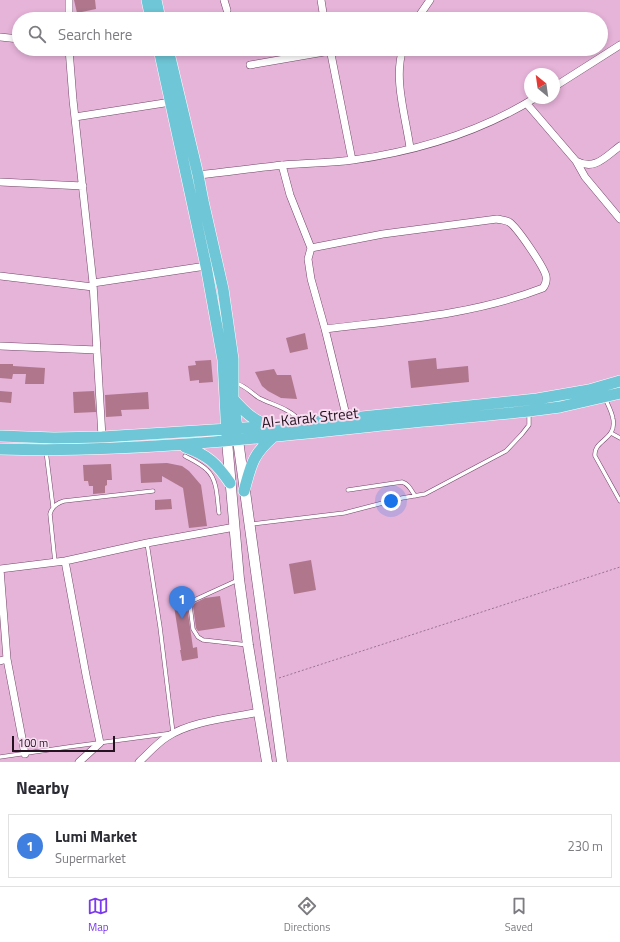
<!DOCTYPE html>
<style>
:root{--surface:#fff;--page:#f2f2f3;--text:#2b2b33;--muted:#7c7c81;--line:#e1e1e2;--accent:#7c3aed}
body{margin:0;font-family:"Titillium Web",sans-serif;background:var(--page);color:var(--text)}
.compass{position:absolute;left:524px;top:68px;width:36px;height:36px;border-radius:50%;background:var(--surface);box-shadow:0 2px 6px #0003;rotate:331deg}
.scale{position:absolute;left:12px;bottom:10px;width:103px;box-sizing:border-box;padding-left:4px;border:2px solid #241220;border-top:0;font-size:11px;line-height:14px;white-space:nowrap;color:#241220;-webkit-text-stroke:3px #f7ddf0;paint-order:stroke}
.you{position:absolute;left:391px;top:501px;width:14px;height:14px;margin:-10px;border:3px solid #fff;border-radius:50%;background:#1a73e8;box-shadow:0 0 0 6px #1a73e833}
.badge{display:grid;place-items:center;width:26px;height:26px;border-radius:50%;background:var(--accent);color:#fff;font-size:13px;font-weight:700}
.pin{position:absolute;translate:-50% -33px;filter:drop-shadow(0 1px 2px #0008)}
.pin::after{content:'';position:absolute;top:21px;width:14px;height:12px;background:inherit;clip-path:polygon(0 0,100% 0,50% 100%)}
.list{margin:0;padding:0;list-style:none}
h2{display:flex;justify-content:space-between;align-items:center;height:52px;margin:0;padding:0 16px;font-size:17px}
h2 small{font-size:13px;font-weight:400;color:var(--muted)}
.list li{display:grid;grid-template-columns:26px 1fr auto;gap:12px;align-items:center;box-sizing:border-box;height:64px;margin:0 8px 8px;padding:0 8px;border:1px solid var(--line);border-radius:0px}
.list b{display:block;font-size:15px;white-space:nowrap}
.list p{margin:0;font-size:13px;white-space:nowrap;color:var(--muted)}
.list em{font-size:13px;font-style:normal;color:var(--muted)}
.icon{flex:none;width:22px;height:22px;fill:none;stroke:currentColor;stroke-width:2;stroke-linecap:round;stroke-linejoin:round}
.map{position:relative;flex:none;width:620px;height:762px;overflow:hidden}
.search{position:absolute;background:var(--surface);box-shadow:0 2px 6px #0003;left:12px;right:12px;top:12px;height:44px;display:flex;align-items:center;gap:10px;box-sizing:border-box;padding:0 14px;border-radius:22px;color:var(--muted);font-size:15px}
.sheet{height:124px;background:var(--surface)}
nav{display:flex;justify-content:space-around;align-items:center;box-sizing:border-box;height:56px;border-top:1px solid var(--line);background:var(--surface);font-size:11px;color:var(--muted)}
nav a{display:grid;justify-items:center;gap:2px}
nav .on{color:var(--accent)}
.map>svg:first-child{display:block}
</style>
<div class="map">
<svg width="620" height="762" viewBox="0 0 620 762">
<rect width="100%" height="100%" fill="#e6b3d9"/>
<path fill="#af768c" d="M74,0H95L96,9L77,13Z
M305,333L308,349L290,353L286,338Z
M436,358L437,369L468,366L469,382L411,388L408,361Z
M211,360L213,382L199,383V380L190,381L188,366L196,365L195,361Z
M0,364H13V366L45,368L44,384H25L26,374H13L12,379L0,378Z
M274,369L277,375H291L297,399L281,398L268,391L262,386L255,372Z
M0,391L12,392L11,403L0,402Z
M94,391L96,412L74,413L73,392Z
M148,392L149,409L121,410L122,416L106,417L105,395Z
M167,463L182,466L189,471L201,485L207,526L189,528L183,488L162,476V482L141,483L140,464Z
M111,464L112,480H107V485L105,486V493L93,494V486H89L88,481H84L83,465Z
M171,499L172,509L155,510V500Z
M311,560L316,590L294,594L289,564Z
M220,596L225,627L198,631L196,628L193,606L195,603L205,598Z
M185,598L186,602L188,601L187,606L193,648L197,647L198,658L182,661L180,650H181L173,600Z"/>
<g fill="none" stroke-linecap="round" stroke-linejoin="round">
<defs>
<path id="lane" d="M236,383C247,387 250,392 259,398C273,405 291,409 300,421
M605,398C608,405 612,412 613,419C617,440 593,440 595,456L620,501
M611,433L620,438
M46,451L53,507
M185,456C192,460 201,464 207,470C218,480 217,500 219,513
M348,490L402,482C409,484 411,490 415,496
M251,524L344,513L402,498L425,494L506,451L522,434L529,425V413
M55,562L50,514C52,506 57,503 64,501L153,491
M238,580L192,601L190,606L193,629L198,637L203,640L248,645
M0,757L68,747L173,733L160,627L147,543"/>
<path id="street" d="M69,0V19
M224,0L227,10
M321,0L324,19
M417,19L430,0
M0,37L19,39
M69,49L73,100L93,283L102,437
M330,49L352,160
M403,49C393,78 406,118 410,148
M250,65L330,51
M554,87L620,45
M527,104L576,161C595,171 605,157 620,146
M75,117L171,102
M576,161L585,177L620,219
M282,165L290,195L311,248L308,259L311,279L325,329L347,419
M198,175C226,172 255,168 283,165C306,163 330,163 353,160C417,151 480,132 535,98
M0,182L83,186
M311,248L383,234L497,219C501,220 505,220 509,222C517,227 544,267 546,276C547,281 546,284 543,288C473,315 399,320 325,329
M0,276L93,287
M93,283L206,266
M0,346L97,350
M65,561L86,675L100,743L79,762
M0,569L65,561L147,543L235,527
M7,659L25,754
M0,661L7,659L0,569
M139,762C148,754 156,744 167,737C191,721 230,718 259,712"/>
<path id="secondary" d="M238,440L282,762
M227,441L239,579L248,645L267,762"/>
<path id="primary" d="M147,0L151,19
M156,0L160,19
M159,49L206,266L223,360L227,436
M168,49L198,175L203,201L223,289L233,359V399L238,435
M233,399C243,410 254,422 269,425
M0,436L54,438L102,437L274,426L537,399L589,390L620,381
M185,447C208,455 217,464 230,483
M0,449C123,453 242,440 364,427C419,421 474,417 529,411L560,407L620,393
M244,491C251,466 252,455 273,437"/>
</defs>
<use href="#lane" stroke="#734769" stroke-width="4.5"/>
<use href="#street" stroke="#734769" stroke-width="8"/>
<use href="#secondary" stroke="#734769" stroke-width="11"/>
<use href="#primary" stroke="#fff" stroke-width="12"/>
<path stroke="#99738f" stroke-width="1" stroke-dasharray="2 2" stroke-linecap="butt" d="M279,678L620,567"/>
<use href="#lane" stroke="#fff" stroke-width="3.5"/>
<use href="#street" stroke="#fff" stroke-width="7"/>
<use href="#secondary" stroke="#fff" stroke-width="10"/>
<use href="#primary" stroke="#6fc6d6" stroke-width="11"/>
</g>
<g text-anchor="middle" stroke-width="4" stroke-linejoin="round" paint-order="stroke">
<g font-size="15" fill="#241220" stroke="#f7ddf0">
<text transform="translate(310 418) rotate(-6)" y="5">Al-Karak Street</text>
</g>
</g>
</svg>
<svg class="compass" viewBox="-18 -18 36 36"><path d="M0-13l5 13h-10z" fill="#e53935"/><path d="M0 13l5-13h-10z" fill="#7c7c81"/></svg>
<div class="scale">100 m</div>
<div class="you"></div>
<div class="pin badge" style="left:182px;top:619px;background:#3f7fe0">1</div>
<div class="search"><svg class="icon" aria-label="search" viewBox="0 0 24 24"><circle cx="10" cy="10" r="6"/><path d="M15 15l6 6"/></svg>Search here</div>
</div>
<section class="sheet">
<h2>Nearby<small></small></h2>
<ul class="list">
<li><span class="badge" style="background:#3f7fe0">1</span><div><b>Lumi Market</b><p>Supermarket</p></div><em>230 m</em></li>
</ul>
</section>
<nav>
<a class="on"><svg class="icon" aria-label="map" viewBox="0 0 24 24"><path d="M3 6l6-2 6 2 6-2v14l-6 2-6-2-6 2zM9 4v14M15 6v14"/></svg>Map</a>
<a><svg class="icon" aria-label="directions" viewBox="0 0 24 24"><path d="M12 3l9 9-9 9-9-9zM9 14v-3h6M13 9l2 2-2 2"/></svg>Directions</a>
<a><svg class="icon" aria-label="saved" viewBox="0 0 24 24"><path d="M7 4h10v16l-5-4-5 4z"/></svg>Saved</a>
</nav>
